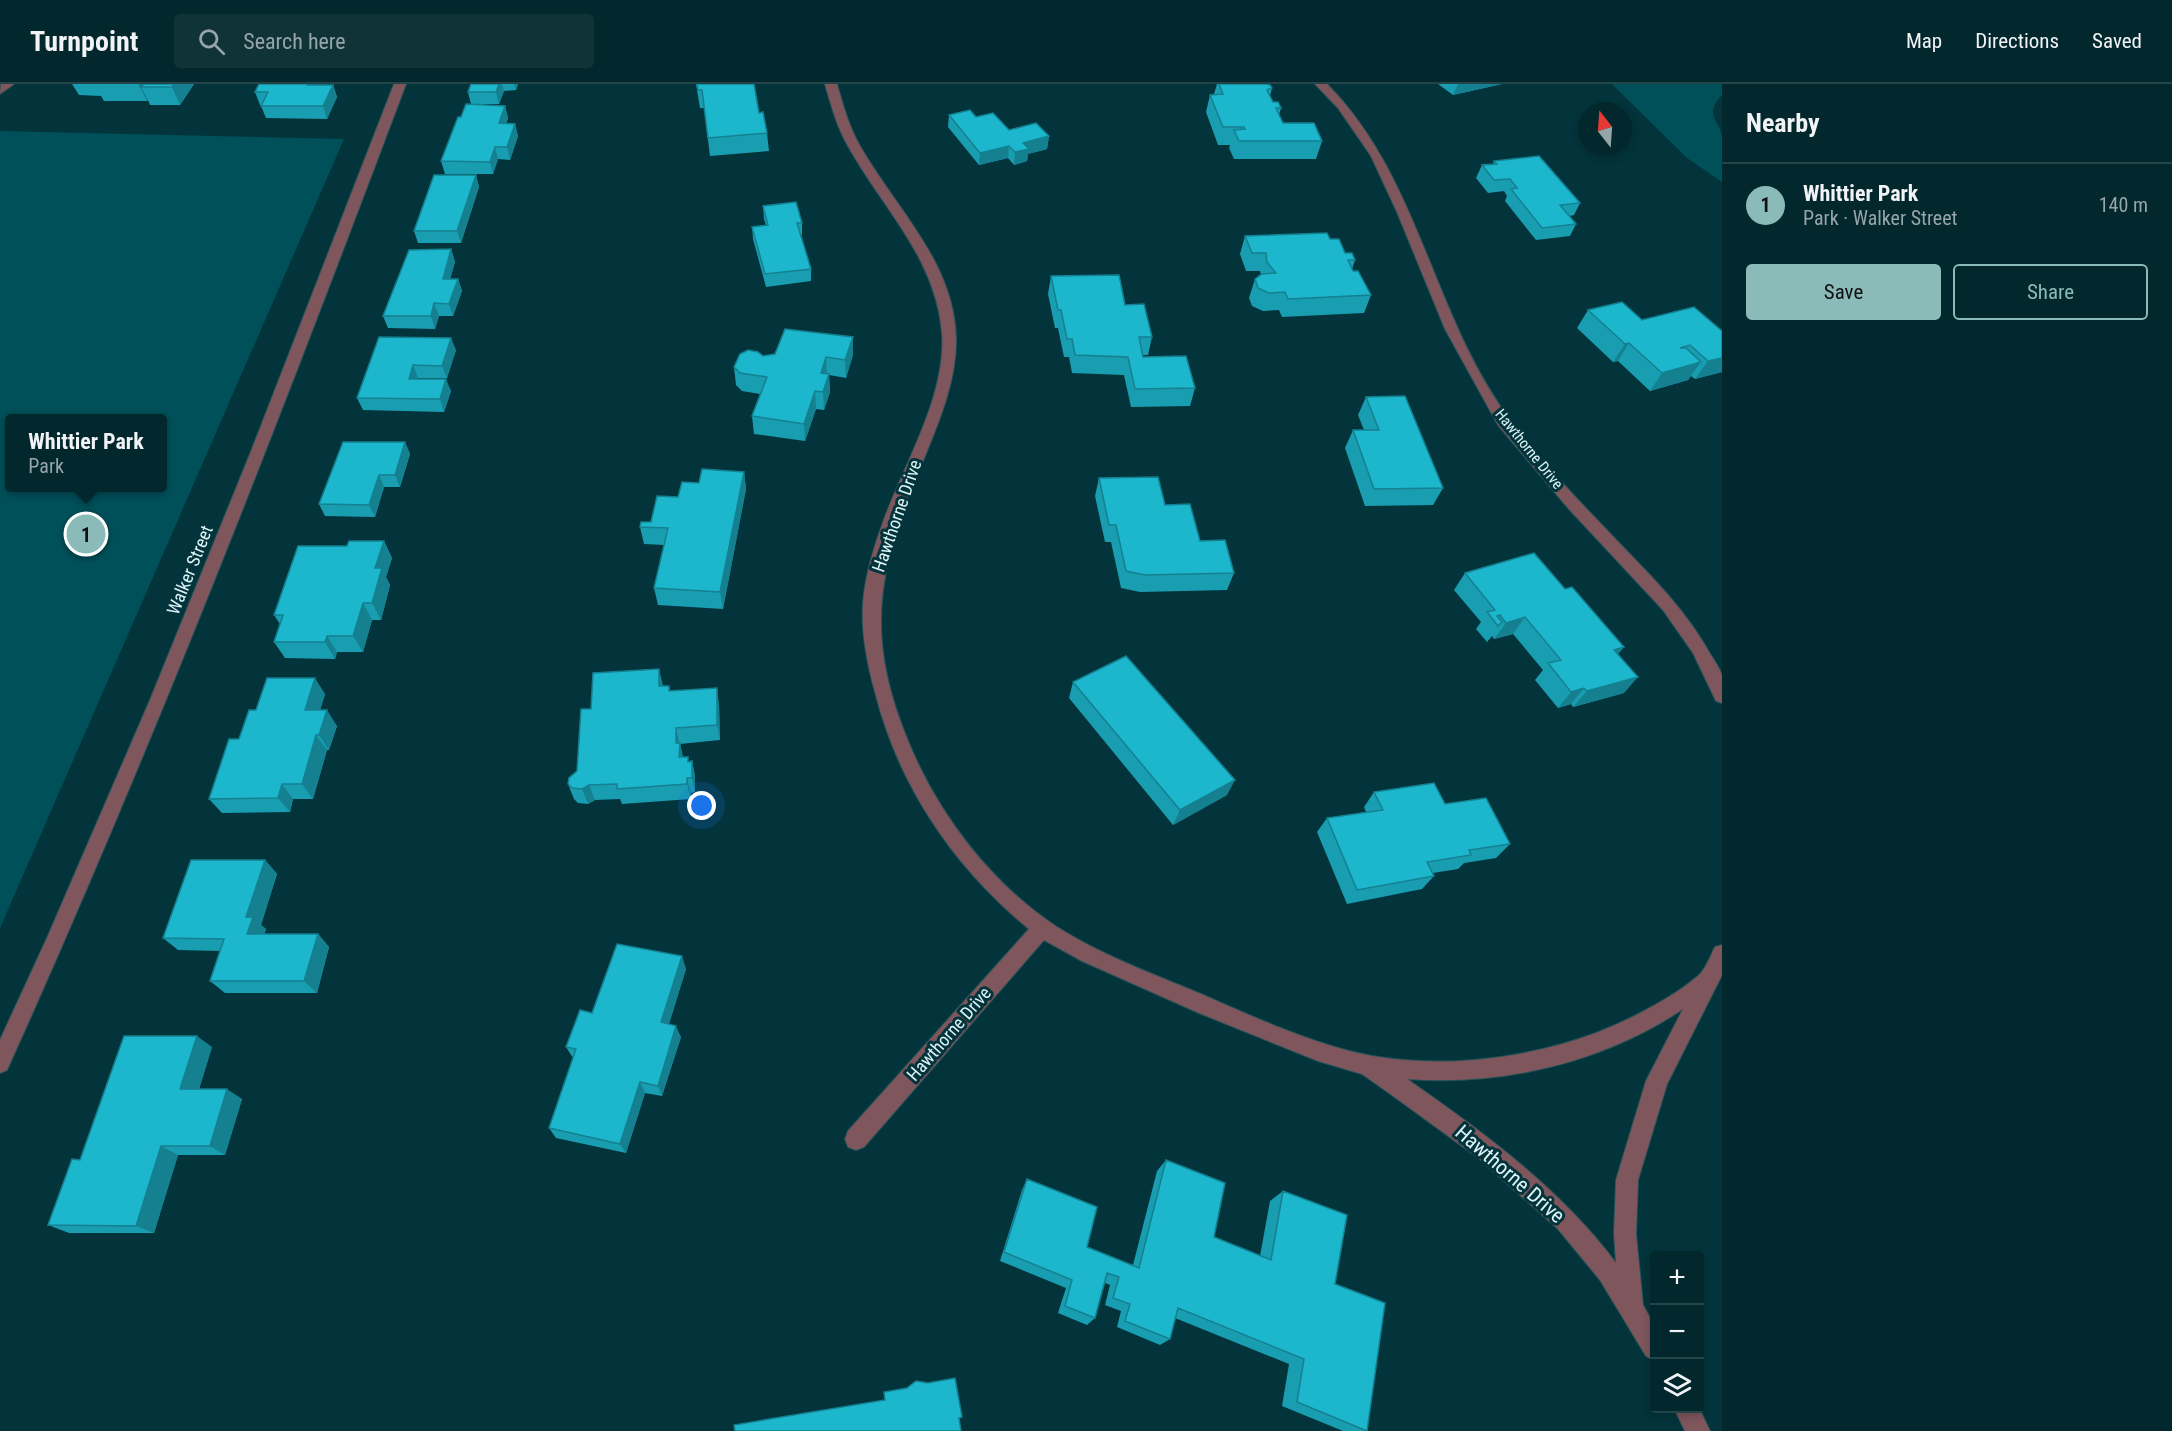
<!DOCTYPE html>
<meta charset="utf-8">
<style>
:root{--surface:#02272c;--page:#103338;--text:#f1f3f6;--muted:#96a5a9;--line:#234448;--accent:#8bbbb9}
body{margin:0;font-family:"Roboto Condensed",sans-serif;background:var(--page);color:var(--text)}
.controls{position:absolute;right:18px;bottom:18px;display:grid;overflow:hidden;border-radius:6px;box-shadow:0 3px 9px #0003}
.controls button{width:54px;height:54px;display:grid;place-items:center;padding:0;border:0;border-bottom:2px solid var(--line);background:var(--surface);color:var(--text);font:30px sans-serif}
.compass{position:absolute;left:1578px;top:18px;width:54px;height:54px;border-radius:50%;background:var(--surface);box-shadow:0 3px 9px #0003;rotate:343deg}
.you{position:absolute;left:702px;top:722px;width:21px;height:21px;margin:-15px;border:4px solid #fff;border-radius:50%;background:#1a73e8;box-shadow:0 0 0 9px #1a73e833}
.badge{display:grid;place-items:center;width:39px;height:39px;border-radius:50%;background:var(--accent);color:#111;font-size:20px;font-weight:700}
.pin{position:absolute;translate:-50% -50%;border:3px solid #fff;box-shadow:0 2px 6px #0006}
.popup{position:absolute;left:5px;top:330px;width:162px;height:78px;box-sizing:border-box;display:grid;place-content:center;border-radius:6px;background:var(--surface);filter:drop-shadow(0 2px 4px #0005);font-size:20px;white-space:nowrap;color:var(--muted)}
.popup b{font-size:22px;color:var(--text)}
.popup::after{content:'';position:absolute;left:50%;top:100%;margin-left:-12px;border:12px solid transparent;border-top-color:var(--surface)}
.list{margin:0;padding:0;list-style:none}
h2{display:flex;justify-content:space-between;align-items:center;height:78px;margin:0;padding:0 24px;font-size:26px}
h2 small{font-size:20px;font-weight:400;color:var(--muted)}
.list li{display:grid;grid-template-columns:39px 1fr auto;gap:18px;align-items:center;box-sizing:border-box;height:84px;padding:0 24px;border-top:2px solid var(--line)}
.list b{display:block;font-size:22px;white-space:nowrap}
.list p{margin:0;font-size:20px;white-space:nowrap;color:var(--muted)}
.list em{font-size:20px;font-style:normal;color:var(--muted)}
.actions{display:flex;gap:12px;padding:18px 24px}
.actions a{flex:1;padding:14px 0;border:2px solid var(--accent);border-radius:6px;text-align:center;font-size:21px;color:var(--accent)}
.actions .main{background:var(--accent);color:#111}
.icon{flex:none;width:33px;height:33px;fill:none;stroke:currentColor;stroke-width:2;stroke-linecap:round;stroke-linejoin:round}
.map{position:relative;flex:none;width:1722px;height:1347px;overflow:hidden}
header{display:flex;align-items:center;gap:36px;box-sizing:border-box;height:84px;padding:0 30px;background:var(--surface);border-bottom:2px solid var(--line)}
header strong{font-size:28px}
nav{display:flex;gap:33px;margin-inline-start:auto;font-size:21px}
.search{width:420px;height:54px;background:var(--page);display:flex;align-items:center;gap:15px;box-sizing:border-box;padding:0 21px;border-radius:6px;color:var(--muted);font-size:22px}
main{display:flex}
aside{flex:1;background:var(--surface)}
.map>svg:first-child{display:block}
</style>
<header>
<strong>Turnpoint</strong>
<div class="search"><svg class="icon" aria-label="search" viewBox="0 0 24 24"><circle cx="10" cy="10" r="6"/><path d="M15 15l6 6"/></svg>Search here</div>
<nav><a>Map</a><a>Directions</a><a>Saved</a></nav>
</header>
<main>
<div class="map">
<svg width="1722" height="1347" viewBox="0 0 1722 1347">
<rect width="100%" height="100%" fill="#03343b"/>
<path fill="#00505a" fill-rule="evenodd" d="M1612,0H1722V11C1702,32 1721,36 1722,54C1722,69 1722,84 1722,98L1687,74Z
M0,47L344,55L0,844ZM162,334V404H10V334Z"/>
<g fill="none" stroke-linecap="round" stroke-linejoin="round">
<defs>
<path id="minor" d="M1,0H14L0,10Z
M394,0H406C281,332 153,663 7,986L0,989V956L47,854L150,616L250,370Z
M825,0H837C843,21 849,43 860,62C896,125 954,178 956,254C957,298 937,342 921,382C876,489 864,554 911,664C941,734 993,801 1057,843C1101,871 1153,890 1201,910C1249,931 1299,954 1349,967C1429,987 1520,977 1596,949C1629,936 1671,915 1698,892C1706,885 1710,873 1715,863L1722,861V891L1667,1000L1638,1096L1636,1150L1643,1221L1654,1241V1276L1646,1272L1600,1196L1558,1145L1477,1073L1389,1009L1362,990L1318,977L1199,929L1082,877L1044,856L864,1063L856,1066L848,1063L845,1055L848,1047L1029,845C954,783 899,703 875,608C867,579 861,549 863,519C865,493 873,466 882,441C902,383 947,313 942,249C936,174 883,125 848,62C837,43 831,21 825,0ZM1683,925L1646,997L1616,1096L1614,1150L1616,1179C1560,1104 1483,1048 1407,995C1503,1002 1602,979 1683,925Z
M1315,0H1327C1421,95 1432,233 1511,337C1544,382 1585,423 1623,463C1655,496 1686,527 1709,568C1713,575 1720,584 1722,592C1722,600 1722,611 1722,619L1716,617L1693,569L1663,526L1568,424L1498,341L1445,245L1397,128L1371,72L1338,24Z
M1674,1324H1699L1710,1347H1685Z"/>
</defs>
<use href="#minor" stroke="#265359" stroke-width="2"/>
<use href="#minor" fill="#7e565b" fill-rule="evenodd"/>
</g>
<path fill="#199db0" d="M72,0H194L180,21H150L148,16L147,17H104L101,12L79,11Z
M259,0L333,1L337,13L327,35L266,34L261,22V21H260L255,8Z
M471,0H518L516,6L504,7L499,20H471L468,8Z
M696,0H754L759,29L767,49L769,67L710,72L704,24H700Z
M1217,0H1267L1272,4L1270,12L1273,18L1281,24L1279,31L1283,39L1322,57L1316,75H1234L1229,64L1230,61H1218L1206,28L1210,11L1214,10Z
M1438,0H1502L1453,11Z
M505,22L508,34L506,40H515L518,52L510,76L498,75L493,90H445L441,77L461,33Z
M949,31L976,33L1009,46L1049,52L1047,65L1028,70L1027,77L1014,81L1008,74L979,81L948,43Z
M1494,77L1580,119L1574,131L1570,132L1576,140L1570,152L1536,156L1505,117L1507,112L1504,107L1488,109L1476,94L1482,81L1493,80Z
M476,91L479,103L461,159H418L414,147Z
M763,122L802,139V151H801L811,185V197L766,203L753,155L752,143L766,141L764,135Z
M1245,152L1330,155L1345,169L1355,176L1352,185L1371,211L1364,229L1282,233L1279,226L1263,227L1252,222L1249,214L1255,195L1261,191L1260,187H1246L1240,170Z
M451,165L455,178L450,195H458L462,207L453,232H439L435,245L388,244L383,232Z
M1051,192L1125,221L1152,253L1148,271H1143V273L1195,304L1190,322L1131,323L1124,291L1072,289L1069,273H1064L1058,244H1055L1048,210Z
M1694,223L1722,288L1695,295L1691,292L1688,296L1650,307L1618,277L1613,278L1577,244L1588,226L1642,236Z
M379,253L456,266L447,294H418L417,295L451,307L444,328L363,326L357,314Z
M853,271L846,294L829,291L830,308L824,326L816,325L805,357L754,350L752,332L760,310L742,307L736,301L734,283L763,272Z
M1366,313L1443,404L1433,421L1365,422L1345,364L1353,346H1364L1358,331Z
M405,358L410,370L400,403H384L375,433L325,432L319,420Z
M744,388L746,405L723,525L658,521L654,504L664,461L644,460L640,443L651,438L678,413L699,399Z
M1099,394L1165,421L1200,457L1234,489L1227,506L1140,508L1121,504L1111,458H1105L1095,412Z
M384,457L392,474L386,493L390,501L381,536H372L363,568H337L335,575L285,574L274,558L280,540L274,531L347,462Z
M1465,489L1565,505L1624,563L1618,570L1624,609L1573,623L1571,620L1558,624L1535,596L1543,586L1513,550L1494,555L1492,552L1487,558L1476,545L1481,538L1454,506Z
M1073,598L1227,711L1173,741L1069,614Z
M663,602H669L670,607L719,620L720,656L680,660L683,673L689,678L692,677L695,692V708L691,709V715L622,720L620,715L595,716L588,720L578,719L574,715L568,700L577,687L591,625Z
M325,610L320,626L337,642L329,666H327L313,715H293L290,728L222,729L209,715L239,655L256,626Z
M1374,708L1445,720L1510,760L1496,774L1464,779L1458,785L1433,789L1434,792L1422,805L1347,820L1317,748L1327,734L1366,728L1364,723Z
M265,776L277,790L261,841L266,845L264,850H318L329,863L317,909H225L210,897L220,867L178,866L163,854Z
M686,885L669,940L681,953L662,1012L645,1009L626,1069L556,1054L549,1044L573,974L566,963L592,929Z
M212,963L199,1005L242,1015L225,1071H178L154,1149H69L48,1141L80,1076Z
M1166,1076L1214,1153L1260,1172L1270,1117L1283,1107L1335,1200L1367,1347H1343L1282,1322L1289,1280L1175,1234L1170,1255L1160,1261L1117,1243L1121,1227L1105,1221L1110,1201L1105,1199L1095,1234L1087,1241L1058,1229L1066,1204L1000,1177L1022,1106L1027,1095L1087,1163L1133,1181L1157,1087Z"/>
<path fill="#148090" d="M138,0H146L141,3L148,16L147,17Z
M174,0H194L180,21L172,3Z
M499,0H502L504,7L499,20L496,8Z
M514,0H518L516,6Z
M1458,0H1502L1453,11Z
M333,1L337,13L327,35L323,22Z
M505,22L508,34L502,52L499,39Z
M515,40L518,52L510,76L507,63Z
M1049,52L1047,65L1028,70L1027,77L1014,81L1015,68L1023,59Z
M1009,62L1008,74L979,81L980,69Z
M495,63L498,75L493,90L490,78Z
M476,91L479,103L461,159L457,147Z
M451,165L455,178L447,207L443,195Z
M458,195L462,207L453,232L449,220Z
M434,219L439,232L435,245L431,232Z
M853,253V271L846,294L845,276Z
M451,254L456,266L447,294L442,282Z
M1629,259L1618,277L1613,278L1625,260Z
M826,273L827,291L821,289Z
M1722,274V288L1695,295L1708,277Z
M1701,278L1688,296L1650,307L1662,289Z
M413,281L418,294L414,307L409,295Z
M829,290L830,308L824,326L823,308Z
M446,295L451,307L444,328L440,315Z
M815,307L816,325L805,357L804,340Z
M405,358L410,370L400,403L395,391Z
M744,388L746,405L723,525L720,508Z
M379,391L384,403L375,433L369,421Z
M384,457L392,474L386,493L390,501L381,536L372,519L375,484Z
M363,519L372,536L363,568L353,552Z
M1525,533L1513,550L1494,555L1506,539Z
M327,552L337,568L335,575L325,558Z
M1624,563L1610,579L1614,566Z
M659,585L663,601L662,618L659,602Z
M1638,593L1624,609L1573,623L1587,607Z
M315,594L325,610L315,642L305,626Z
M717,604L719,620L720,656L717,641Z
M1584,604L1571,620L1558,624L1571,608Z
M327,626L337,642L329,666L319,651Z
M676,644L683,674V688L676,659Z
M316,651L327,666L313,715L302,700Z
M692,677L695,692V708L692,694Z
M687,694L691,709V715L687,700Z
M1235,696L1227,711L1173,741L1180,726Z
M282,700L293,715L290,728L278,714Z
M589,701L595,716L588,720L582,705Z
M265,776L277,790L261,841L266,845L260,863L247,850L246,833Z
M318,850L329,863L317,909L304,897Z
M682,872L686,885L666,949L661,938Z
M676,942L681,953L662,1012L658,1002Z
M197,952L212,963L196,1015L180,1005Z
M640,998L645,1009L626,1069L620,1060Z
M227,1005L242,1015L225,1071L210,1062Z
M161,1062L178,1071L154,1149L136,1142Z"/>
<path fill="#1db7cd" stroke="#148090" stroke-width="1.5" d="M144,0H174L172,3H141Z
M259,0H307V1H333L323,22H261L268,8H255Z
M471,0H499L496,8H468Z
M697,0H754L759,29L763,28L767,49L708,54L702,6H698Z
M1219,0H1267L1270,1L1272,4L1267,6L1273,18H1278L1281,24H1276L1283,39H1314L1322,57H1239L1234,46L1245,45L1244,43H1223L1210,11L1223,10Z
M466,20L505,22L499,39L515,40L507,63H495L490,78L441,77L458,33H461Z
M970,26L976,33L993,29L1009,46L1036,39L1049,52L1023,59L1029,65L1015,68L1009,62L980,69L949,31Z
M1539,72L1580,119L1560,121L1576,140L1542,144L1511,105L1517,104L1510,95L1494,96L1482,81L1497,80L1494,77Z
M434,91H476L457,147H414Z
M796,118L802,139H797L811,185L765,190L752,143L768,141L763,122Z
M1327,149L1330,155H1339L1345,169H1352L1355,176H1348L1353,187H1358L1371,211L1288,215L1285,208L1269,209L1258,204L1255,195L1262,190L1276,189L1267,178L1266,169H1252L1245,152Z
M451,165L443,195H458L449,220L434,219L431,232H383L409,166Z
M1119,191L1125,221L1144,220L1152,253H1139L1143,273L1186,272L1195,304L1135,305L1128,273L1075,271L1072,255H1067L1061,226H1058L1051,192Z
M1622,218L1642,236L1694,223L1722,247V274L1708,277L1690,261L1680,264H1686L1701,278L1662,289L1629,259L1625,260L1588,226Z
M785,245L853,253L845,276L826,273L821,289L829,290L823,308L815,307L804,340L752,332L767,293L740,289L734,283L740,270L748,266L758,268L763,272L775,270Z
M379,253L451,254L442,282L413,281L409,295H446L440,315L357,314Z
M1405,312L1443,404L1374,405L1353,346H1379L1366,313Z
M343,358H405L395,391H379L369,421L319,420Z
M702,385L744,388L720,508L654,504L668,444L640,443L641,438H651L657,412L678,413L682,398L699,399Z
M1158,393L1165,421L1190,420L1200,457L1225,456L1234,489L1145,491L1126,487L1116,441H1109L1099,394Z
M349,457H384L375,484H382L372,519H363L353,552H327L325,558H274L283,531H274L298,462H347Z
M1534,469L1565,505L1572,503L1624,563L1614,566L1638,593L1587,607L1584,604L1571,608L1548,579L1561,576L1525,533L1506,539L1500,531L1497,532L1502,538L1498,542L1487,528L1495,526L1465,489Z
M1126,572L1235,696L1180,726L1073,598Z
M659,585V602H669V607L717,604V641L676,644V659H680L679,673H688V678L692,677V694H687V700L617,705V700L589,701L582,705L572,704L568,700L569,694L577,687L581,625H591L593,589Z
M267,594H315L305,626H327L319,651H316L302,700H282L278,714L209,715L229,655H239L249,626H256Z
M1434,699L1445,720L1486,714L1510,760L1469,766L1471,771L1427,778L1434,792L1357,806L1327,734L1383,726L1374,708Z
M191,776H265L246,833H253L247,850H318L304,897H210L224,855L163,854Z
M617,860L682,872L661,938L676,942L658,1002L640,998L620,1060L549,1044L576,965L566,963L580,926L592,929Z
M124,952H197L180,1005H227L210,1062H161L136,1142L48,1141L72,1075L80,1076Z
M1166,1076L1225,1099L1214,1153L1271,1176L1283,1107L1347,1131L1335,1200L1385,1219L1367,1347L1297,1318L1304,1275L1178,1224L1170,1255L1125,1237L1130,1220L1113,1214L1119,1193L1107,1189L1095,1234L1065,1222L1072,1196L1004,1168L1027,1095L1097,1123L1087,1163L1139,1184Z
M955,1294L962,1333L959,1334L961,1347H735L734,1341L885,1316L884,1308L907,1304L916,1297L928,1299Z"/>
<g text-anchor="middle" stroke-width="6" stroke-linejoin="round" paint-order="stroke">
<g font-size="15" fill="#dcf3f7" stroke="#03343b">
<text transform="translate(1529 365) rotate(51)" y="5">Hawthorne Drive</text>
</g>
<g font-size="18" fill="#dcf3f7" stroke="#03343b">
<text transform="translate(897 432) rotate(-71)" y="6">Hawthorne Drive</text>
<text transform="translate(190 486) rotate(-68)" y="6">Walker Street</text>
<text transform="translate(949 950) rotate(-49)" y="6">Hawthorne Drive</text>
</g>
<g font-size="21" fill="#dcf3f7" stroke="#03343b">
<text transform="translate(1510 1090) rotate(41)" y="7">Hawthorne Drive</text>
</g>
</g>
</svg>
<div class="controls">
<button>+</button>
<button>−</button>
<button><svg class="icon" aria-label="layers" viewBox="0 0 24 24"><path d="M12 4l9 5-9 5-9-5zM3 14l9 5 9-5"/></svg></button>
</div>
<svg class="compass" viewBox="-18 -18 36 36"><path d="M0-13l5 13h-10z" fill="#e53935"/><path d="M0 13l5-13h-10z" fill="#96a5a9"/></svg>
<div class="you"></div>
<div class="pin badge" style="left:86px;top:450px">1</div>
<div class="popup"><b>Whittier Park</b>Park</div>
</div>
<aside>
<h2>Nearby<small></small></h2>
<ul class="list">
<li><span class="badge">1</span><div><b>Whittier Park</b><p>Park · Walker Street</p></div><em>140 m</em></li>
</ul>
<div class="actions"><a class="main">Save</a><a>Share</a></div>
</aside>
</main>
